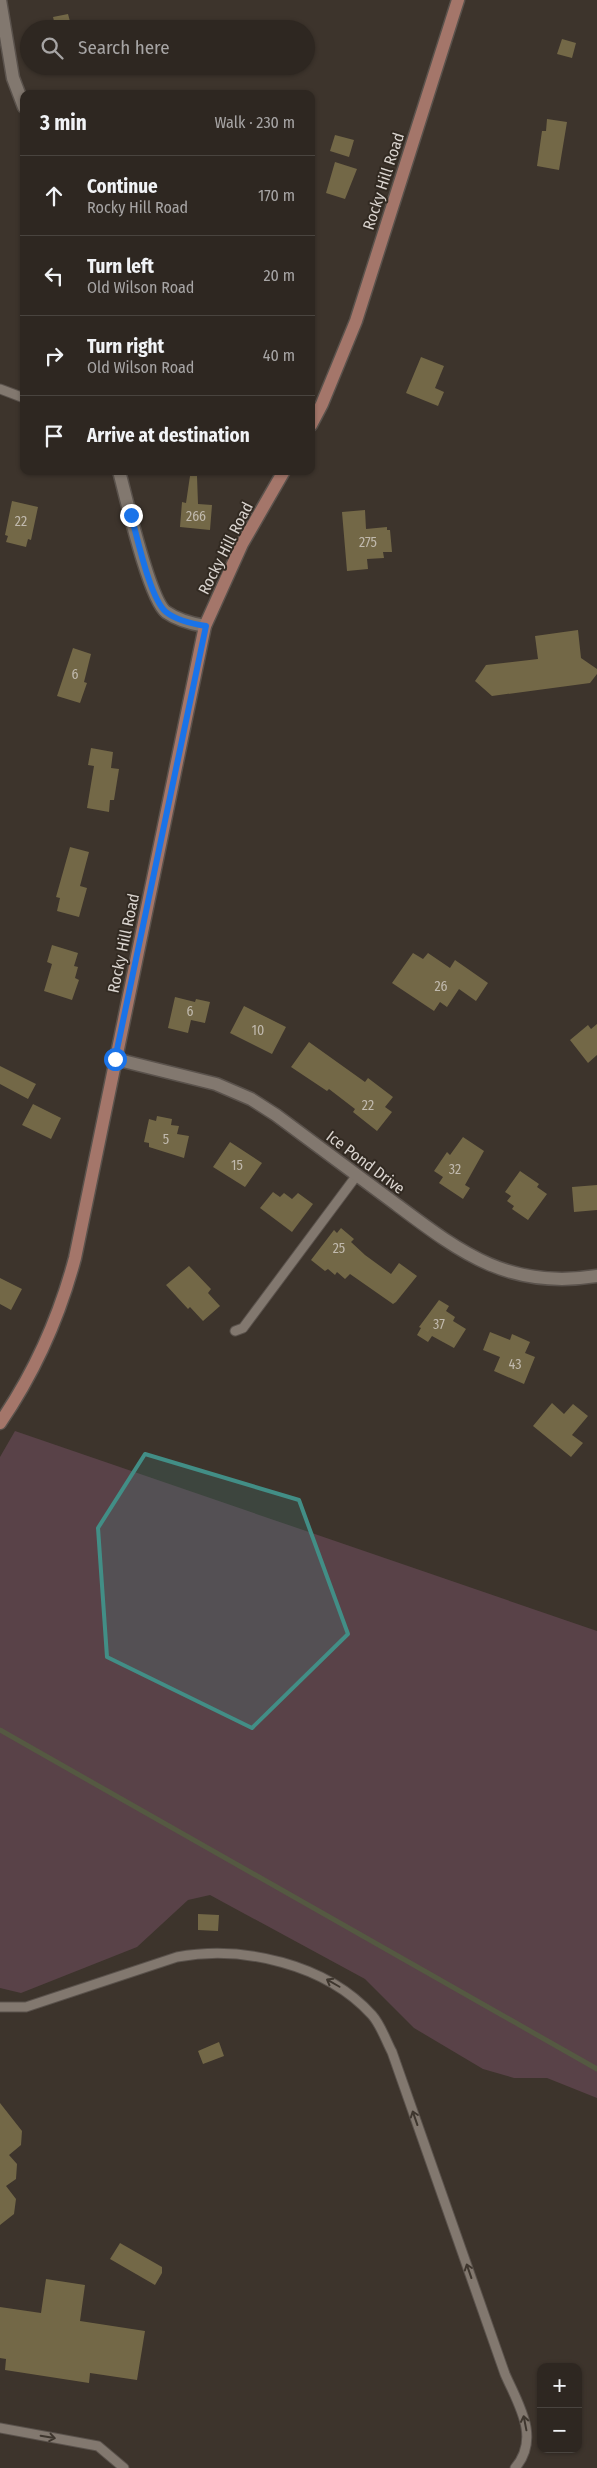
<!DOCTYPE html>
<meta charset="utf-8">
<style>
:root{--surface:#2e2721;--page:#3a332e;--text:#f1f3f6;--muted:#a7a5a5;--line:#49443f}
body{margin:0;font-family:"Fira Sans Condensed",sans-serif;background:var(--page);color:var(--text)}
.controls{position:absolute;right:15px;bottom:15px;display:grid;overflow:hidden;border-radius:10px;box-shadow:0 1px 4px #0004}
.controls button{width:45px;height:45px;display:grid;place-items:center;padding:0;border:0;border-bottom:1px solid var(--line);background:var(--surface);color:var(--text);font:25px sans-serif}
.stop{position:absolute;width:15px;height:15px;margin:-11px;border:4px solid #1a73e8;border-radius:50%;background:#fff}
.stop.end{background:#1a73e8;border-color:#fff;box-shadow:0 1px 5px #0008}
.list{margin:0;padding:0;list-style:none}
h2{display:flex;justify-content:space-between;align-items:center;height:65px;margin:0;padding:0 20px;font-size:21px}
h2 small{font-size:16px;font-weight:400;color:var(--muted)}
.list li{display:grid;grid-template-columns:32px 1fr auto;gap:15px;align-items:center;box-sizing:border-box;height:80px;padding:0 20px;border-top:1px solid var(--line)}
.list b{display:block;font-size:19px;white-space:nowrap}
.list p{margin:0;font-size:16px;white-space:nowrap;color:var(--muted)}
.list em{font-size:16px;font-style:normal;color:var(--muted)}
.icon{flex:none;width:28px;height:28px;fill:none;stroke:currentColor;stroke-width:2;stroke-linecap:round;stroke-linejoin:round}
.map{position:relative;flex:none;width:597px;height:2468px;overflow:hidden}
.search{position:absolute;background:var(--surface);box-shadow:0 1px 4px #0004;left:20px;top:20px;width:295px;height:55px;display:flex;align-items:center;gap:12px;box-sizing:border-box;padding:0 18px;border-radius:28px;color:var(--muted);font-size:19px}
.panel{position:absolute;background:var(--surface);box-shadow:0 1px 4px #0004;left:20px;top:90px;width:295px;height:385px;border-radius:10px}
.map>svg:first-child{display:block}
</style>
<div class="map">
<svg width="597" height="2468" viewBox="0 0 597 2468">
<rect width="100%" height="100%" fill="#3d342c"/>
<path fill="#594248" d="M15,1431L597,1631V2098L547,2078H514L483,2069L414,2028L365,1979L210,1895L188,1900L137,1947L21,1993L0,1988V1457Z"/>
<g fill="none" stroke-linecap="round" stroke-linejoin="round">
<path stroke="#555942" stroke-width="5" d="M0,1730L597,2069"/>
</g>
<path fill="#736847" d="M68,14L72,29H56L53,17Z
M562,39L576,43L572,58L557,54Z
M547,119L567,122L559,170L537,166L542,131H546Z
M335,135L354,140L349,157L330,151Z
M335,162L357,169L345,199L326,193Z
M421,357L444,366L435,388L444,392L438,406L406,393Z
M190,476H197L198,504L212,505L210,530L180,527L182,502L186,503Z
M12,501L38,507L31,540L28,539L26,547L6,542L8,536L5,535Z
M365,510L366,529L387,527V530H390L392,552H383L384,558L367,559L368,569L347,571L342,512Z
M578,630L581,658L597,669V674L590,683L492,696L475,681L486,665L538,659L535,636Z
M73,648L91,654L84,682L87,683L80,703L57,696Z
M91,748L113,752L111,768L119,769L114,800H110L109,812L87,808L94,766L88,765Z
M70,847L89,852L80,886L87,888L79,917L57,911L60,898L56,897Z
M52,945L78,953L74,966L78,967L75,978L79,980L72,1000L44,991L52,964L47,962Z
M413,953L423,959L428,953L450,968L455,960L488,983L476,1001L459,989L447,1007L440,1002L434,1011L392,983Z
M175,997L195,1002L196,999L210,1002L205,1023L191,1020L188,1033L168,1028Z
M244,1006L286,1027L272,1054L230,1033Z
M597,1024V1055L588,1063L570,1040L588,1025L591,1029Z
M309,1042L365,1082L368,1078L393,1097L385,1107L392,1112L377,1131L353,1112L355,1109L329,1089L327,1091L291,1067Z
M0,1066L36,1084L28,1099L0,1084Z
M33,1104L61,1118L51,1139L22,1125Z
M157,1116L172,1119L171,1125L179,1126L177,1134L189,1136L184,1158L149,1147V1143L144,1142L149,1119L156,1121Z
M463,1137L484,1151L465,1185L470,1188L463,1199L439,1183L443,1177L434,1171L447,1152L450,1155Z
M230,1142L262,1163L245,1187L213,1167Z
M520,1171L539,1184L537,1187L547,1194L528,1220L512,1209L514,1206L507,1201L511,1196L505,1192Z
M597,1185V1210L574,1212L572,1187Z
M273,1192L280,1197L284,1193L292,1199L298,1193L313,1204L292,1232L260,1208Z
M341,1228L354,1239L351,1242L365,1255L391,1274L399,1263L417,1276L396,1302L393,1304L350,1274L345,1279L337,1272L335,1275L328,1269L325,1271L311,1260L334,1230L337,1233Z
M189,1266L211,1289L208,1293L220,1306L203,1321L190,1307L188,1309L166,1285Z
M0,1278L22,1289L11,1310L0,1304Z
M439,1300L449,1306L446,1311L455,1317L453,1321L466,1329L454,1348L432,1336L428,1342L417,1335L421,1328L419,1327Z
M490,1332L510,1340L512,1334L530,1342L525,1353L535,1357L524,1384L494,1371L500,1357L483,1350Z
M552,1403L564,1414L573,1404L588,1416L572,1435L583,1443L571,1457L533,1426Z
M198,1914L219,1915L218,1931L198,1930Z
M219,2042L224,2056L203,2064L198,2051Z
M0,2103L22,2131L21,2145L9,2155L17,2164L16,2179L6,2186L16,2199L14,2214L0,2225Z
M120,2243L162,2267V2273L155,2285L110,2259Z
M46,2279L85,2285L80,2321L145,2331L137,2380L90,2373L89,2383L5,2370L6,2359L0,2358V2307L41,2313Z"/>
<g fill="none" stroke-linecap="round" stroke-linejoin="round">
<defs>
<path id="service" d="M0,389L24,398
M235,1331L243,1328L357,1175
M0,2007H26L177,1957C243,1945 326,1964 372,2015C381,2025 386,2041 392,2052L505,2374C518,2404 541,2438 515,2468
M0,2428L98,2446L124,2468"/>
<path id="minor" d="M0,0L13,78L24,107
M119,471C126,497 149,599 166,612C176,619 193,624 205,626
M115,1059L216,1084L251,1099L276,1115C312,1142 349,1169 385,1196C455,1248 504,1291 597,1276"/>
<path id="secondary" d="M311,425L322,404L356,321L458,0
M0,1423C35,1372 59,1318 75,1258L205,626L242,544L284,471"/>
</defs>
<use href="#service" stroke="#5a524c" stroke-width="11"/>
<use href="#minor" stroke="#5a524c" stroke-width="15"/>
<use href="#secondary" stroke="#5a524c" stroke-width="15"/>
<use href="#service" stroke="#82786f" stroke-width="9"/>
<use href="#minor" stroke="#82786f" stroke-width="12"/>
<use href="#secondary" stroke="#a4766a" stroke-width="12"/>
</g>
<defs><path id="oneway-shaft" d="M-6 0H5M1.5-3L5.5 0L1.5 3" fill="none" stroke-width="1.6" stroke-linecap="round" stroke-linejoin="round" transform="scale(1.25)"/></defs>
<g stroke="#3e362e">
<use href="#oneway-shaft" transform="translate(333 1983) rotate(-150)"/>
<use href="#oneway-shaft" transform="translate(415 2118) rotate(-109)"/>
<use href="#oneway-shaft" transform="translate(469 2271) rotate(-109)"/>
<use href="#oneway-shaft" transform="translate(525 2423) rotate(-101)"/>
<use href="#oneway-shaft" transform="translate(48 2437) rotate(10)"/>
</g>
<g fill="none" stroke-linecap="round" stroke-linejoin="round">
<path stroke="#1a73e8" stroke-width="6" d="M115,1059L206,626C193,624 176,620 166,612C150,599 137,536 131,515"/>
</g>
<path fill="#428e86" fill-opacity="0.2" stroke="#428e86" stroke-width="4" stroke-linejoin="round" d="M145,1454L299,1500L348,1634L252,1728L107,1657L98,1528Z"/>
<g text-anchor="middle" stroke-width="4" stroke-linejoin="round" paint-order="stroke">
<g font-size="14" fill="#c0b9ad">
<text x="196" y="521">266</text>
<text x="21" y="526">22</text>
<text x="368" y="547">275</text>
<text x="75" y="679">6</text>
<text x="441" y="991">26</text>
<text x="190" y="1016">6</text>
<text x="258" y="1035">10</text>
<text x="368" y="1110">22</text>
<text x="166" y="1144">5</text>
<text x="237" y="1170">15</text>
<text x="455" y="1174">32</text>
<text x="339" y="1253">25</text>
<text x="439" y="1329">37</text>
<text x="515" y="1369">43</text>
</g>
<g font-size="16" fill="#dad4cf" stroke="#322a22">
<text transform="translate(383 181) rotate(-72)" y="6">Rocky Hill Road</text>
<text transform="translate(225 548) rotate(-63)" y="6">Rocky Hill Road</text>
<text transform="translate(123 943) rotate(-78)" y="6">Rocky Hill Road</text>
<text transform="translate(366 1162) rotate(37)" y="6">Ice Pond Drive</text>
</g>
</g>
</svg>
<div class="controls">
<button>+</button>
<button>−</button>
</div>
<div class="stop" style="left:115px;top:1059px"></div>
<div class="stop end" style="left:131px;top:515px"></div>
<div class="search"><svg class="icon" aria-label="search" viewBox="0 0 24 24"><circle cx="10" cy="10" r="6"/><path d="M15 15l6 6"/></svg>Search here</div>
<section class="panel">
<h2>3 min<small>Walk · 230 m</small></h2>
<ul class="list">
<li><svg class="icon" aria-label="ahead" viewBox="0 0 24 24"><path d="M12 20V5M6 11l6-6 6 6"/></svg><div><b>Continue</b><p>Rocky Hill Road</p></div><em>170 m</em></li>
<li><svg class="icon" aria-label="left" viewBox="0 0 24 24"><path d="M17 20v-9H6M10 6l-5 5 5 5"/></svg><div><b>Turn left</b><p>Old Wilson Road</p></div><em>20 m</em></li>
<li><svg class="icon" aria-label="right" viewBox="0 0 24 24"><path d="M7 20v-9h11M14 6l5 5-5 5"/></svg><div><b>Turn right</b><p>Old Wilson Road</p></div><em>40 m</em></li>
<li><svg class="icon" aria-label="arrive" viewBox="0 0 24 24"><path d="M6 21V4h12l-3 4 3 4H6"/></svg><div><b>Arrive at destination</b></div></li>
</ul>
</section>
</div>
